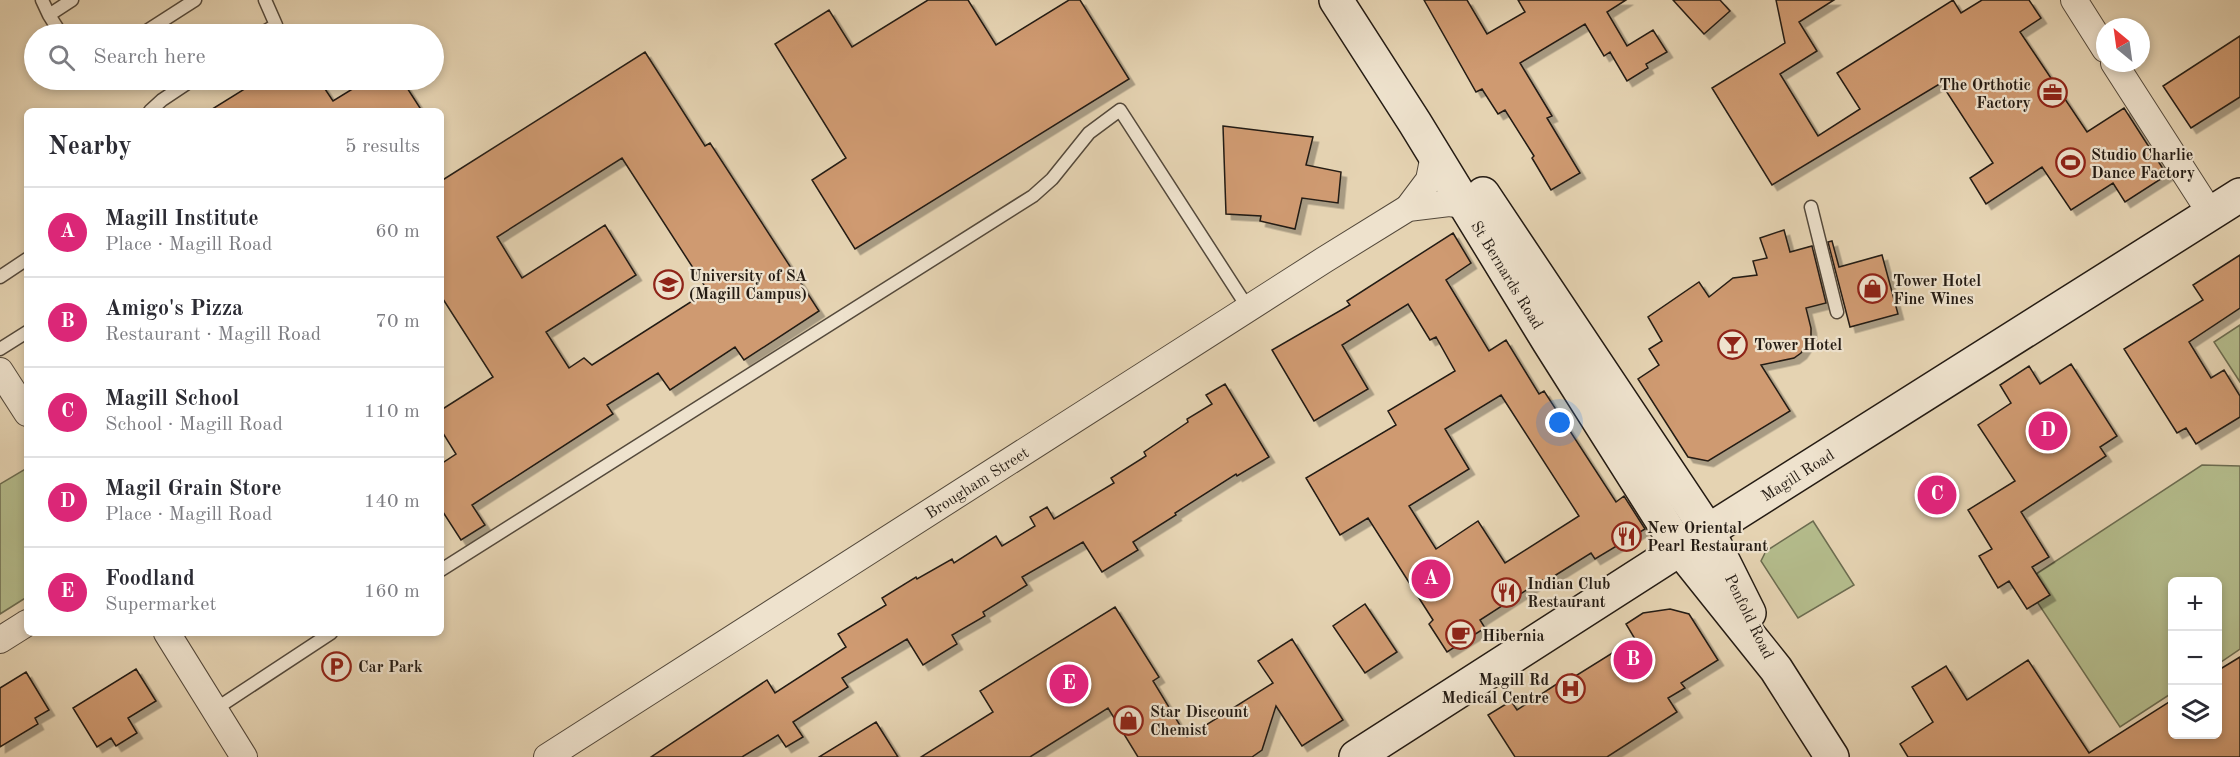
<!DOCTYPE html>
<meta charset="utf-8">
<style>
:root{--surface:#fff;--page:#f2f2f3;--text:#2b2b33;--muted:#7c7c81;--line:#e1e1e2;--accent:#db2777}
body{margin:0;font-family:"Old Standard TT",serif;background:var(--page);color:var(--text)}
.controls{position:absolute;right:18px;bottom:18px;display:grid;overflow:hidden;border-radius:9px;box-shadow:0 3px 9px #0003}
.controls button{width:54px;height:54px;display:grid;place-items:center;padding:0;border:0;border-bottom:2px solid var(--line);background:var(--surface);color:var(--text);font:30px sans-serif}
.compass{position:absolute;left:2096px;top:18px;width:54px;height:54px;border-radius:50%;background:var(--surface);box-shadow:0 3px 9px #0003;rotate:331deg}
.you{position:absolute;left:1560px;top:423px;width:21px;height:21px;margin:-15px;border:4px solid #fff;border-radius:50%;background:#1a73e8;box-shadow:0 0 0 9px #1a73e833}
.badge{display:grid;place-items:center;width:39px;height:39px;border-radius:50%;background:var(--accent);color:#fff;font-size:20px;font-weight:700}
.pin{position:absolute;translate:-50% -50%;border:3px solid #fff;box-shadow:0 2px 6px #0006}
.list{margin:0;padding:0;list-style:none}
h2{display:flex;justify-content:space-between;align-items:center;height:78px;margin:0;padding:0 24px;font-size:26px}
h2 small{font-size:20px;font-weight:400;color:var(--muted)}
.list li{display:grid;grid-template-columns:39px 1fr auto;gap:18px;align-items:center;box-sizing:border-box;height:90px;padding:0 24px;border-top:2px solid var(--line)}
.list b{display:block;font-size:22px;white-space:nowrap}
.list p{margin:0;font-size:20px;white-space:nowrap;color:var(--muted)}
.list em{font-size:20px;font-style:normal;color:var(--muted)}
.icon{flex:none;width:33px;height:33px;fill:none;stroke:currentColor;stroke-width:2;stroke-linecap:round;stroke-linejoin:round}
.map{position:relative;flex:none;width:2240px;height:757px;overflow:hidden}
.search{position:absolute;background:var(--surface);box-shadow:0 3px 9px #0003;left:24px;top:24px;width:420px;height:66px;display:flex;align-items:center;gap:15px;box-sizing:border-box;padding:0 21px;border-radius:33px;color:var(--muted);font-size:22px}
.panel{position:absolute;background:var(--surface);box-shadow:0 3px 9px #0003;left:24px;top:108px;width:420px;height:528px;border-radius:9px}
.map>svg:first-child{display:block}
</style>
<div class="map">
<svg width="2240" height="757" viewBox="0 0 2240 757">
<defs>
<filter id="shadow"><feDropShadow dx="5.5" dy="5.5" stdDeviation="0" flood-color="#0004"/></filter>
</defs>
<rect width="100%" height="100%" fill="#e5d3b2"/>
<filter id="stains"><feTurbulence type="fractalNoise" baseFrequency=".00333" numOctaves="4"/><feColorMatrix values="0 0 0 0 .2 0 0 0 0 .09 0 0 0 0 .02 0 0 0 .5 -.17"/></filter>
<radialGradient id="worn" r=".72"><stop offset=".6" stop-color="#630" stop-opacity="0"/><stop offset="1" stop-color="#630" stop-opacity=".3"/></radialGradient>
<path fill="#b4bc8c" stroke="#6c6c50" stroke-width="1.5" d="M2240,325V382L2214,342Z
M2202,465L2240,466V649L2218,664V582H2172V693L2120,727L2024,582Z
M27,468V597L0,614V484Z
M1813,521L1854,585L1798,618L1761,561L1766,551Z"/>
<path fill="#cf9a71" stroke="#241b13" stroke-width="1.5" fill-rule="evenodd" filter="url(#shadow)" d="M928,0H968L996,45L1069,0H1080L1129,79L855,249L812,180L846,158L775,44L829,10L852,47Z
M1424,0H1467L1487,34L1525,12L1518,0H1626L1607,12L1627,46L1653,30L1667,52L1646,64L1648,68L1627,81L1610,52L1604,56L1585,24L1520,63L1552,116L1547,118L1580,173L1551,190L1532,158L1534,156L1505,110L1498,114L1482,89L1476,92Z
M1673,0H1720L1730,11L1704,34Z
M1776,0H1834L1799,22L1817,51L1780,74L1818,136L1860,109L1837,73L1953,0L1961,13L1982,0H2029L2041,18L2020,32L2087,132L2124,108L2167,175L2125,202L2113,183L2071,210L2042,167L1986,204L1970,178L1993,163L1941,83L1772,185L1712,88L1785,43Z
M2240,36V97L2191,128L2163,86Z
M645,52L705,146L710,143L819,311L744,360L735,347L670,390L658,373L607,405L613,414L472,505L485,525L461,540L441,509V464L456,454L441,430V410L493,377L441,296V181ZM622,158L708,291L592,365L584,358L569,368L546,332L636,275L605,225L522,278L497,237Z
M259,80H319L333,101L367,80H402L422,111H209Z
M1223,126L1313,137L1306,165L1341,172L1338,203L1302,198L1295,229L1260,221L1261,216L1226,214Z
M1784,230L1790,252L1812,246L1826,303L1806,308L1811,328V338L1801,353L1794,358L1761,365L1790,411L1708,461L1688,457L1638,379L1659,365L1649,349L1662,341L1648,317L1699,282L1709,297L1733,278L1757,275L1753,261L1767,258L1760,238Z
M1453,233L1471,263L1446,280L1489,351L1506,340L1539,394L1544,391L1616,502L1624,496L1645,529L1595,559L1591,553L1543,583L1542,580L1480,620L1485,628L1447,652L1429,624L1433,620L1368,518L1340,535L1306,478L1396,425L1388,411L1455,371L1436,337L1430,340L1408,304L1342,345L1368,389L1314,421L1272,350L1350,305L1347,301ZM1501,395L1579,516L1505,563L1478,521L1436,549L1409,506L1469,469L1445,429Z
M1832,241L1839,267L1882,255L1898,314L1850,327L1828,242Z
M2240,255V308L2189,342L2211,378L2224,370L2240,396V417L2196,444L2186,428L2177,433L2124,349L2203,300L2193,285Z
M2071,364L2117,436L2100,447L2106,456L2021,512L2049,557L2032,567L2050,595L2027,609L2009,581L1998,588L1979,556L1992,549L1968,510L2015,481L1978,425L2011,403L2000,385L2029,366L2040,384Z
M1225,384L1269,457L1237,476L1236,474L1175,513L1176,515L1133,542L1138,550L1102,572L1083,542L1022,577L1027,585L983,612L985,616L952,635L957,644L923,665L907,639L842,678L848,687L793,722L803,737L786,747L778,735L742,757H651L767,680L775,693L846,647L838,634L886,605L882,598L916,577L917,579L952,559L954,563L996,536L1002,546L1035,526L1030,517L1047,507L1054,519L1114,483L1111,478L1146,456L1144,452L1188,422L1187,419L1212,404L1206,395Z
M1365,604L1397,652L1365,673L1333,626Z
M1115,607L1159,677L1153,681L1187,737L1273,683L1258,661L1292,639L1343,720L1302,746L1276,706L1262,750L1252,757H1138L1108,708L1030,757H921L993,712L980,691Z
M1670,609L1689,614L1718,660L1681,683L1685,688L1668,698L1677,712L1607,757H1515L1488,715L1511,701L1517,710L1572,674L1574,677L1635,639L1626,624L1643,613Z
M2240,657V757H1908L1900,744L1933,722L1912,687L1946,666L1967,700L2028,660L2089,753L2172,700V735H2217V671Z
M136,669L156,701L128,718L137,733L116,746L111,738L97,747L73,708Z
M26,672L49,710L35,718L38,724L0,747V688Z
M876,722L898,757H819Z"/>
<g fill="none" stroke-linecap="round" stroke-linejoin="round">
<defs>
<path id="lane" d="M42,0L49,15L72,0
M49,15L61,34
M142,34L195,0
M261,34L276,25L265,0
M150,111L162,100L192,80
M1811,207L1837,312
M0,277L27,259
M0,349L27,332
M441,570L1033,196L1052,179L1089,133L1120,110L1248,308
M214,710L331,633"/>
<g id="street">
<path d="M2074,0L2105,49"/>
<path d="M2114,63L2211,214"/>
<path d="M1408,208L1429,180L1434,155"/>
<path d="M0,371L27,413"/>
<path d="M167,633L244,757"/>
<path d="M0,640L27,623"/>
<path id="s1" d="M547,757L1324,260L1408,208L1449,203L1465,205"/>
</g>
<g id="secondary">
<path id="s2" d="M1336,0L1415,123L1549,342L1680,549L1776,669L1832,757"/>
<path d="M1483,194L1708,531L1749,613"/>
<path id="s3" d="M1356,757L1708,531L2240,195"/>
</g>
</defs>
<use href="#lane" stroke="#54493b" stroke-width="15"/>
<use href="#street" stroke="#54493b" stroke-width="28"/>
<use href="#secondary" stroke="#241b13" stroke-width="36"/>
<use href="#lane" stroke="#eee2cd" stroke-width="12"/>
<use href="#street" stroke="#eee2cd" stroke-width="26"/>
<use href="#secondary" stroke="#eee2cd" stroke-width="33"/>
</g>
<defs>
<symbol id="office-ring" viewBox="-11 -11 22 22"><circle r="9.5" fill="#eee2cd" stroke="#8f2418" stroke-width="1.5"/><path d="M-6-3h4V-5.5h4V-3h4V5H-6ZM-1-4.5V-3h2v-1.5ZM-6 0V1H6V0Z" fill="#8f2418"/></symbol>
<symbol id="stadium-ring" viewBox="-11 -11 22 22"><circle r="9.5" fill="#eee2cd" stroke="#8f2418" stroke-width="1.5"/><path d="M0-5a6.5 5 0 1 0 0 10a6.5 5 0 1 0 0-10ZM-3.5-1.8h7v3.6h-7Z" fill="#8f2418"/></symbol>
<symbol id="university-ring" viewBox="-11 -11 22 22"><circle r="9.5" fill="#eee2cd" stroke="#8f2418" stroke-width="1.5"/><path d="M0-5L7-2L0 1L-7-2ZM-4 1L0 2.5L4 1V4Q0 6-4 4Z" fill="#8f2418"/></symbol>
<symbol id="shop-ring" viewBox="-11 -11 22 22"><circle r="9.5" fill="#eee2cd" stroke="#8f2418" stroke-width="1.5"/><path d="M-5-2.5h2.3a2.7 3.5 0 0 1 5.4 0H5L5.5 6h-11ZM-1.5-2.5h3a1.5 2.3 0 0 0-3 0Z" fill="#8f2418"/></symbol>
<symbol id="bar-ring" viewBox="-11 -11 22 22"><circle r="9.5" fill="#eee2cd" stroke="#8f2418" stroke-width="1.5"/><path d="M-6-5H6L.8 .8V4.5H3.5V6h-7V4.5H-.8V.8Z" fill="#8f2418"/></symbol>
<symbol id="restaurant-ring" viewBox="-11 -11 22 22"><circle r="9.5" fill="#eee2cd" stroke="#8f2418" stroke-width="1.5"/><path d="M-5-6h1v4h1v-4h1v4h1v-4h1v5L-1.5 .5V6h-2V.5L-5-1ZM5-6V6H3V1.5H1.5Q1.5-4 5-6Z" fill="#8f2418"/></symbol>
<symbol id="cafe-ring" viewBox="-11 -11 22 22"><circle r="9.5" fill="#eee2cd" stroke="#8f2418" stroke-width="1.5"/><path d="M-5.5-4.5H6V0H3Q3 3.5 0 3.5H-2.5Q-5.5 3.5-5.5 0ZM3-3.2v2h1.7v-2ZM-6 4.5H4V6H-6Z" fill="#8f2418"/></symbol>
<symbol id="parking-ring" viewBox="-11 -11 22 22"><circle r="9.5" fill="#eee2cd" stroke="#8f2418" stroke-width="1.5"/><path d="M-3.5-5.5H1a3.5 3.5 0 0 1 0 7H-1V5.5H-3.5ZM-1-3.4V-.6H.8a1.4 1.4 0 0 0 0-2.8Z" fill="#8f2418"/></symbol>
<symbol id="hospital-ring" viewBox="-11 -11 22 22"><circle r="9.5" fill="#eee2cd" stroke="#8f2418" stroke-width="1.5"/><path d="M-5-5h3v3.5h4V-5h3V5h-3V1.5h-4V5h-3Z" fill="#8f2418"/></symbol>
</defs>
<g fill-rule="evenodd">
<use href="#office-ring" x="2036" y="76" width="33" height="33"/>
<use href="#stadium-ring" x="2054" y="146" width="33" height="33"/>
<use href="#university-ring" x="652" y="268" width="33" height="33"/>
<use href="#shop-ring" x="1856" y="272" width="33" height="33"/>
<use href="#bar-ring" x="1716" y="328" width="33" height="33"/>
<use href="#restaurant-ring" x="1610" y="520" width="33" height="33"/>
<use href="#restaurant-ring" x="1490" y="576" width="33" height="33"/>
<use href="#cafe-ring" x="1444" y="618" width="33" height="33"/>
<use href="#parking-ring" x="320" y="650" width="33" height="33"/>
<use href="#hospital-ring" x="1554" y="672" width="33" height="33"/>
<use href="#shop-ring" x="1112" y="704" width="33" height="33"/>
</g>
<g text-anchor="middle" stroke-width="4.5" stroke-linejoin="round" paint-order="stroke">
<g font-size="16" font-weight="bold" fill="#241b13" stroke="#eee2cd" text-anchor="start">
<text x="2031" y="90" text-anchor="end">The Orthotic<tspan x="2031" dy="18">Factory</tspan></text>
<text x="2091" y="160">Studio Charlie<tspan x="2091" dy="18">Dance Factory</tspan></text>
<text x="689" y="281">University of SA<tspan x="689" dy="18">(Magill Campus)</tspan></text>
<text x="1893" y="286">Tower Hotel<tspan x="1893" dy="18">Fine Wines</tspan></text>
<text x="1754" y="350">Tower Hotel</text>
<text x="1647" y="533">New Oriental<tspan x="1647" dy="18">Pearl Restaurant</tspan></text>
<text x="1527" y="589">Indian Club<tspan x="1527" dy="18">Restaurant</tspan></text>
<text x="1482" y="641">Hibernia</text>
<text x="358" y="672">Car Park</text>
<text x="1549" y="685" text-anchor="end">Magill Rd<tspan x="1549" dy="18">Medical Centre</tspan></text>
<text x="1150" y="717">Star Discount<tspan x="1150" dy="18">Chemist</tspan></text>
</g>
<g font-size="16" fill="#241b13" stroke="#eee2cd">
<text dy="6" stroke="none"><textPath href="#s2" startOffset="324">St Bernards Road</textPath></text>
<text dy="6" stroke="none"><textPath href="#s3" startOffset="524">Magill Road</textPath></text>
<text dy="6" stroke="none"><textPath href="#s1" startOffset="510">Brougham Street</textPath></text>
<text transform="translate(1750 616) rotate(64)" y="6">Penfold Road</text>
</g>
</g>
<rect width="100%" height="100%" filter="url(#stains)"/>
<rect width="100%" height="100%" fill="url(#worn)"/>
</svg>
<div class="controls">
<button>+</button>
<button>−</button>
<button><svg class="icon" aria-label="layers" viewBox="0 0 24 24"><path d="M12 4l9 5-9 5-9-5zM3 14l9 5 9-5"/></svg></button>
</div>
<svg class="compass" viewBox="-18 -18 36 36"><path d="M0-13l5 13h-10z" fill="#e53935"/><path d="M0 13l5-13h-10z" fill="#7c7c81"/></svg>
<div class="you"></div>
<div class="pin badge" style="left:1431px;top:579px">A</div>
<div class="pin badge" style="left:1633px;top:660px">B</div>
<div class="pin badge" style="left:1937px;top:495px">C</div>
<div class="pin badge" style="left:2048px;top:431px">D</div>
<div class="pin badge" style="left:1069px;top:684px">E</div>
<div class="search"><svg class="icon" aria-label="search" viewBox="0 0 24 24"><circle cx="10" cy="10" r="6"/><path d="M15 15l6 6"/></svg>Search here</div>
<section class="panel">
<h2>Nearby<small>5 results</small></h2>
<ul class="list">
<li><span class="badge">A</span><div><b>Magill Institute</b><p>Place · Magill Road</p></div><em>60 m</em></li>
<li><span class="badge">B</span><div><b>Amigo's Pizza</b><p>Restaurant · Magill Road</p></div><em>70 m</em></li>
<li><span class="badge">C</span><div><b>Magill School</b><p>School · Magill Road</p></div><em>110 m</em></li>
<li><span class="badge">D</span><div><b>Magil Grain Store</b><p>Place · Magill Road</p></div><em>140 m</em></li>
<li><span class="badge">E</span><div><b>Foodland</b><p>Supermarket</p></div><em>160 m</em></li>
</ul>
</section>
</div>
